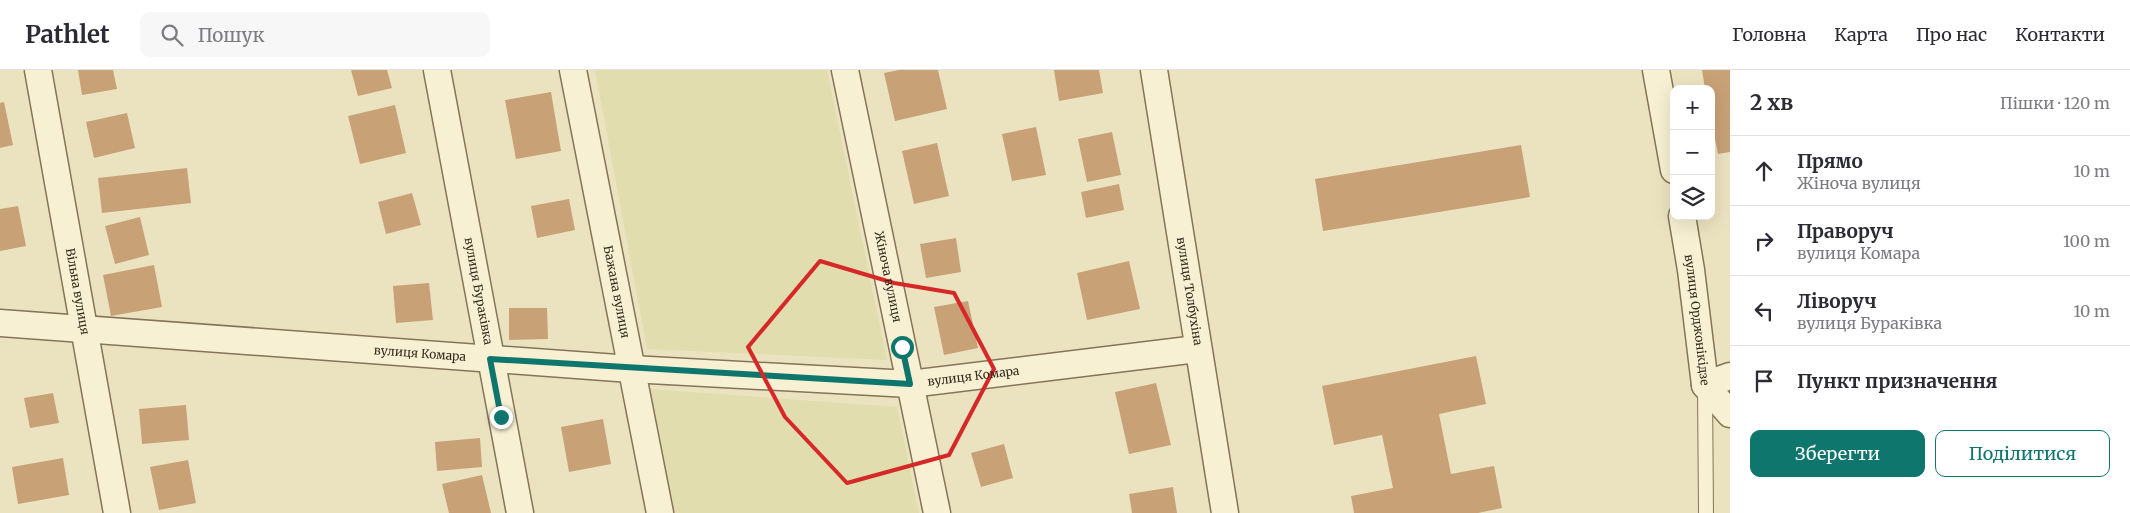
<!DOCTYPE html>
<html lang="uk">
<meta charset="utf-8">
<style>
:root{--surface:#fff;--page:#f7f7f7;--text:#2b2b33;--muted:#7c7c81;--line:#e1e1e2;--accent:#0f766e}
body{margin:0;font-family:Merriweather,serif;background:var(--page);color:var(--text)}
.controls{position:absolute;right:15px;top:15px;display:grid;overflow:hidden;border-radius:10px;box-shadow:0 5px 20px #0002}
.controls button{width:45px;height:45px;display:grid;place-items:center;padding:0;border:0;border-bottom:1px solid var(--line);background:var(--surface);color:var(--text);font:25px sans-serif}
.stop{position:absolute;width:15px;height:15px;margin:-11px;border:4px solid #0f766e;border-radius:50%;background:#fff}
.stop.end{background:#0f766e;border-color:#fff;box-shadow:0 1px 5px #0008}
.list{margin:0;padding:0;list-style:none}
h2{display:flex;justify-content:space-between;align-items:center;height:65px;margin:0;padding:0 20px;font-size:21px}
h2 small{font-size:16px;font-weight:400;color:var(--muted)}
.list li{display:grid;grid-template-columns:32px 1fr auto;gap:15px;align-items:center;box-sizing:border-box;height:70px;padding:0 20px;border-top:1px solid var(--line)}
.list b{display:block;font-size:19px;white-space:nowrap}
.list p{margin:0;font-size:16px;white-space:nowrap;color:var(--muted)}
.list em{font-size:16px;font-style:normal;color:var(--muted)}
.actions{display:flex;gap:10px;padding:15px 20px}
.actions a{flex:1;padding:11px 0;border:1px solid var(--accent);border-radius:10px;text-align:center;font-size:18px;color:var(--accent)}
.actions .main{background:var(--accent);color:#fff}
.icon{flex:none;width:28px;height:28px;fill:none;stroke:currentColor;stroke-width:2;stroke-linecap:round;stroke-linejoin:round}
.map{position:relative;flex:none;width:1730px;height:443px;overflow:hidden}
header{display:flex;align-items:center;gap:30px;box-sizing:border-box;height:70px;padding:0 25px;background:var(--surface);border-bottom:1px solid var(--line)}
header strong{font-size:24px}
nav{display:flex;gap:28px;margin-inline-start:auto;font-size:18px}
.search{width:350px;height:45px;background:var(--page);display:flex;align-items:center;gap:12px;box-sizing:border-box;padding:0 18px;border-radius:10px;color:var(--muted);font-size:19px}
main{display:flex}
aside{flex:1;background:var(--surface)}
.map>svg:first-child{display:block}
</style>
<header>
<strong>Pathlet</strong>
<div class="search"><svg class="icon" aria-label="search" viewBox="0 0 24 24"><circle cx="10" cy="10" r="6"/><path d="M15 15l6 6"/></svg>Пошук</div>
<nav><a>Головна</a><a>Карта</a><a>Про нас</a><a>Контакти</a></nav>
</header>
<main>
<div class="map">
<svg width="1730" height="443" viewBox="0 0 1730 443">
<rect width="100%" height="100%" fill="#ebe3c0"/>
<path fill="#e1ddae" d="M595,0H827L887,290L647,279Z
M649,319L897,337L919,443H674Z"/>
<path fill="#c8a177" d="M78,0H113L117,19L82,25Z
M351,0H387L392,18L358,26Z
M899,0H938L947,39L895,51L884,3Z
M1054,0H1099L1103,23L1059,31Z
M1702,0H1730V82L1718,84L1711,49V19H1705Z
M551,22L561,81L516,89L505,30Z
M4,32L13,75L0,78V33Z
M395,35L406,83L360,94L348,46Z
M127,43L135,78L94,88L86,52Z
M1036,57L1046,105L1012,111L1002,64Z
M1112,62L1121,105L1087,112L1078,69Z
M937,73L949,126L914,134L902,81Z
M1521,75L1530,127L1323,161L1315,109Z
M187,98L191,133L102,143L98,108Z
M1119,114L1124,140L1086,148L1081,122Z
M412,123L421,155L386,164L378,132Z
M569,129L575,160L537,168L531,136Z
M18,136L26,176L0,181V139Z
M140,147L149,185L115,194L105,156Z
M956,168L961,202L926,208L920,174Z
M1129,191L1140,239L1087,250L1077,203Z
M154,195L162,237L111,246L103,205Z
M429,213L433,250L396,253L393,216Z
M968,231L978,278L944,285L934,237Z
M509,238H547L548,269L509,270Z
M1476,286L1486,334L1439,344L1451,404L1494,396L1502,438L1478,443H1354L1351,426L1393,418L1382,365L1334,375L1322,316Z
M1156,313L1171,375L1129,384L1115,322Z
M53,323L59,353L30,358L24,328Z
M186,335L189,370L142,374L139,339Z
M603,349L611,394L569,402L561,357Z
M480,368L482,397L437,401L435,372Z
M1004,374L1013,408L981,417L971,383Z
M63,388L69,425L18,434L12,397Z
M188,390L196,433L159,440L150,397Z
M482,405L491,443H449L442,414Z
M1173,417L1177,443H1132L1129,424Z"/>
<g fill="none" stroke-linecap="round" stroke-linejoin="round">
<defs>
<path id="service" d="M1705,318L1706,443"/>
<g id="minor">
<path id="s1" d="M38,0L117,443"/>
<path id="s2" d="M437,0L520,443"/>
<path id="s3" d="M573,0L660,443"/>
<path id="s4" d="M845,0L937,443"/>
<path id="s5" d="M1154,0L1225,443"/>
<path d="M1656,0L1674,100"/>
<path id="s6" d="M1682,146L1691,200L1705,315L1730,344"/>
<path id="s7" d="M0,253L631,299L910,314L1197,279"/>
<path d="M1705,315L1730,306"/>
</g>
</defs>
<use href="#service" stroke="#847459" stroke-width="16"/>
<use href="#minor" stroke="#847459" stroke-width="29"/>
<use href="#service" stroke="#f7f0d2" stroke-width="14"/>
<use href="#minor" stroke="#f7f0d2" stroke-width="26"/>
</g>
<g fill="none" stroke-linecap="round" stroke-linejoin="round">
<path stroke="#0f766e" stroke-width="6" d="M501,347L490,289L910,314L902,277"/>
</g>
<path fill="none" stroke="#d62828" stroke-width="4" stroke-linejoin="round" d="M820,191L894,213L954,223L994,299L949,385L847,413L785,347L748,277Z"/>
<g text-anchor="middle" stroke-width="5" stroke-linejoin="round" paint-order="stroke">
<g font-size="12" fill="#342a1d" stroke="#f3eccf">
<text dy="4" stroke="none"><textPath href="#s4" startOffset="211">Жіноча вулиця</textPath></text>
<text dy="4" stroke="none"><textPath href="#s1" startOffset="225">Вільна вулиця</textPath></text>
<text dy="4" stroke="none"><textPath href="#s2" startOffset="225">вулиця Бураківка</textPath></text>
<text dy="4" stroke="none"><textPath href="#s3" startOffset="226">Бажана вулиця</textPath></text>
<text dy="4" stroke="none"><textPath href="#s5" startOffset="224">вулиця Толбухіна</textPath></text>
<text dy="4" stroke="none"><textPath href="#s6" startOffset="105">вулиця Орджонікідзе</textPath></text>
<text dy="4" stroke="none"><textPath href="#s7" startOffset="421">вулиця Комара</textPath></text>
<text dy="4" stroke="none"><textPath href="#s7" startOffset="976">вулиця Комара</textPath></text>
</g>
</g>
</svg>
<div class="controls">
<button>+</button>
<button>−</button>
<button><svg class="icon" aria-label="layers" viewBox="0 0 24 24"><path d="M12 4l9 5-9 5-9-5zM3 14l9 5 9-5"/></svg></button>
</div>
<div class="stop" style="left:902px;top:277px"></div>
<div class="stop end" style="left:501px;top:347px"></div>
</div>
<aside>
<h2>2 хв<small>Пішки · 120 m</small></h2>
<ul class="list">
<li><svg class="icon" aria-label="ahead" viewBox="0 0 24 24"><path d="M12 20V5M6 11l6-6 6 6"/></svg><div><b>Прямо</b><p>Жіноча вулиця</p></div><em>10 m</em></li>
<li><svg class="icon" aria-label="right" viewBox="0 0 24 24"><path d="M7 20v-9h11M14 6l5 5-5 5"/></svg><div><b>Праворуч</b><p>вулиця Комара</p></div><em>100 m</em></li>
<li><svg class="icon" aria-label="left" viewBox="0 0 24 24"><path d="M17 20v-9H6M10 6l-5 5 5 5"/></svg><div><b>Ліворуч</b><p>вулиця Бураківка</p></div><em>10 m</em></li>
<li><svg class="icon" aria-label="arrive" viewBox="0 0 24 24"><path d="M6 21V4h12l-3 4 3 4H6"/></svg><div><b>Пункт призначення</b></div></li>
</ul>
<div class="actions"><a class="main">Зберегти</a><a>Поділитися</a></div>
</aside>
</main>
